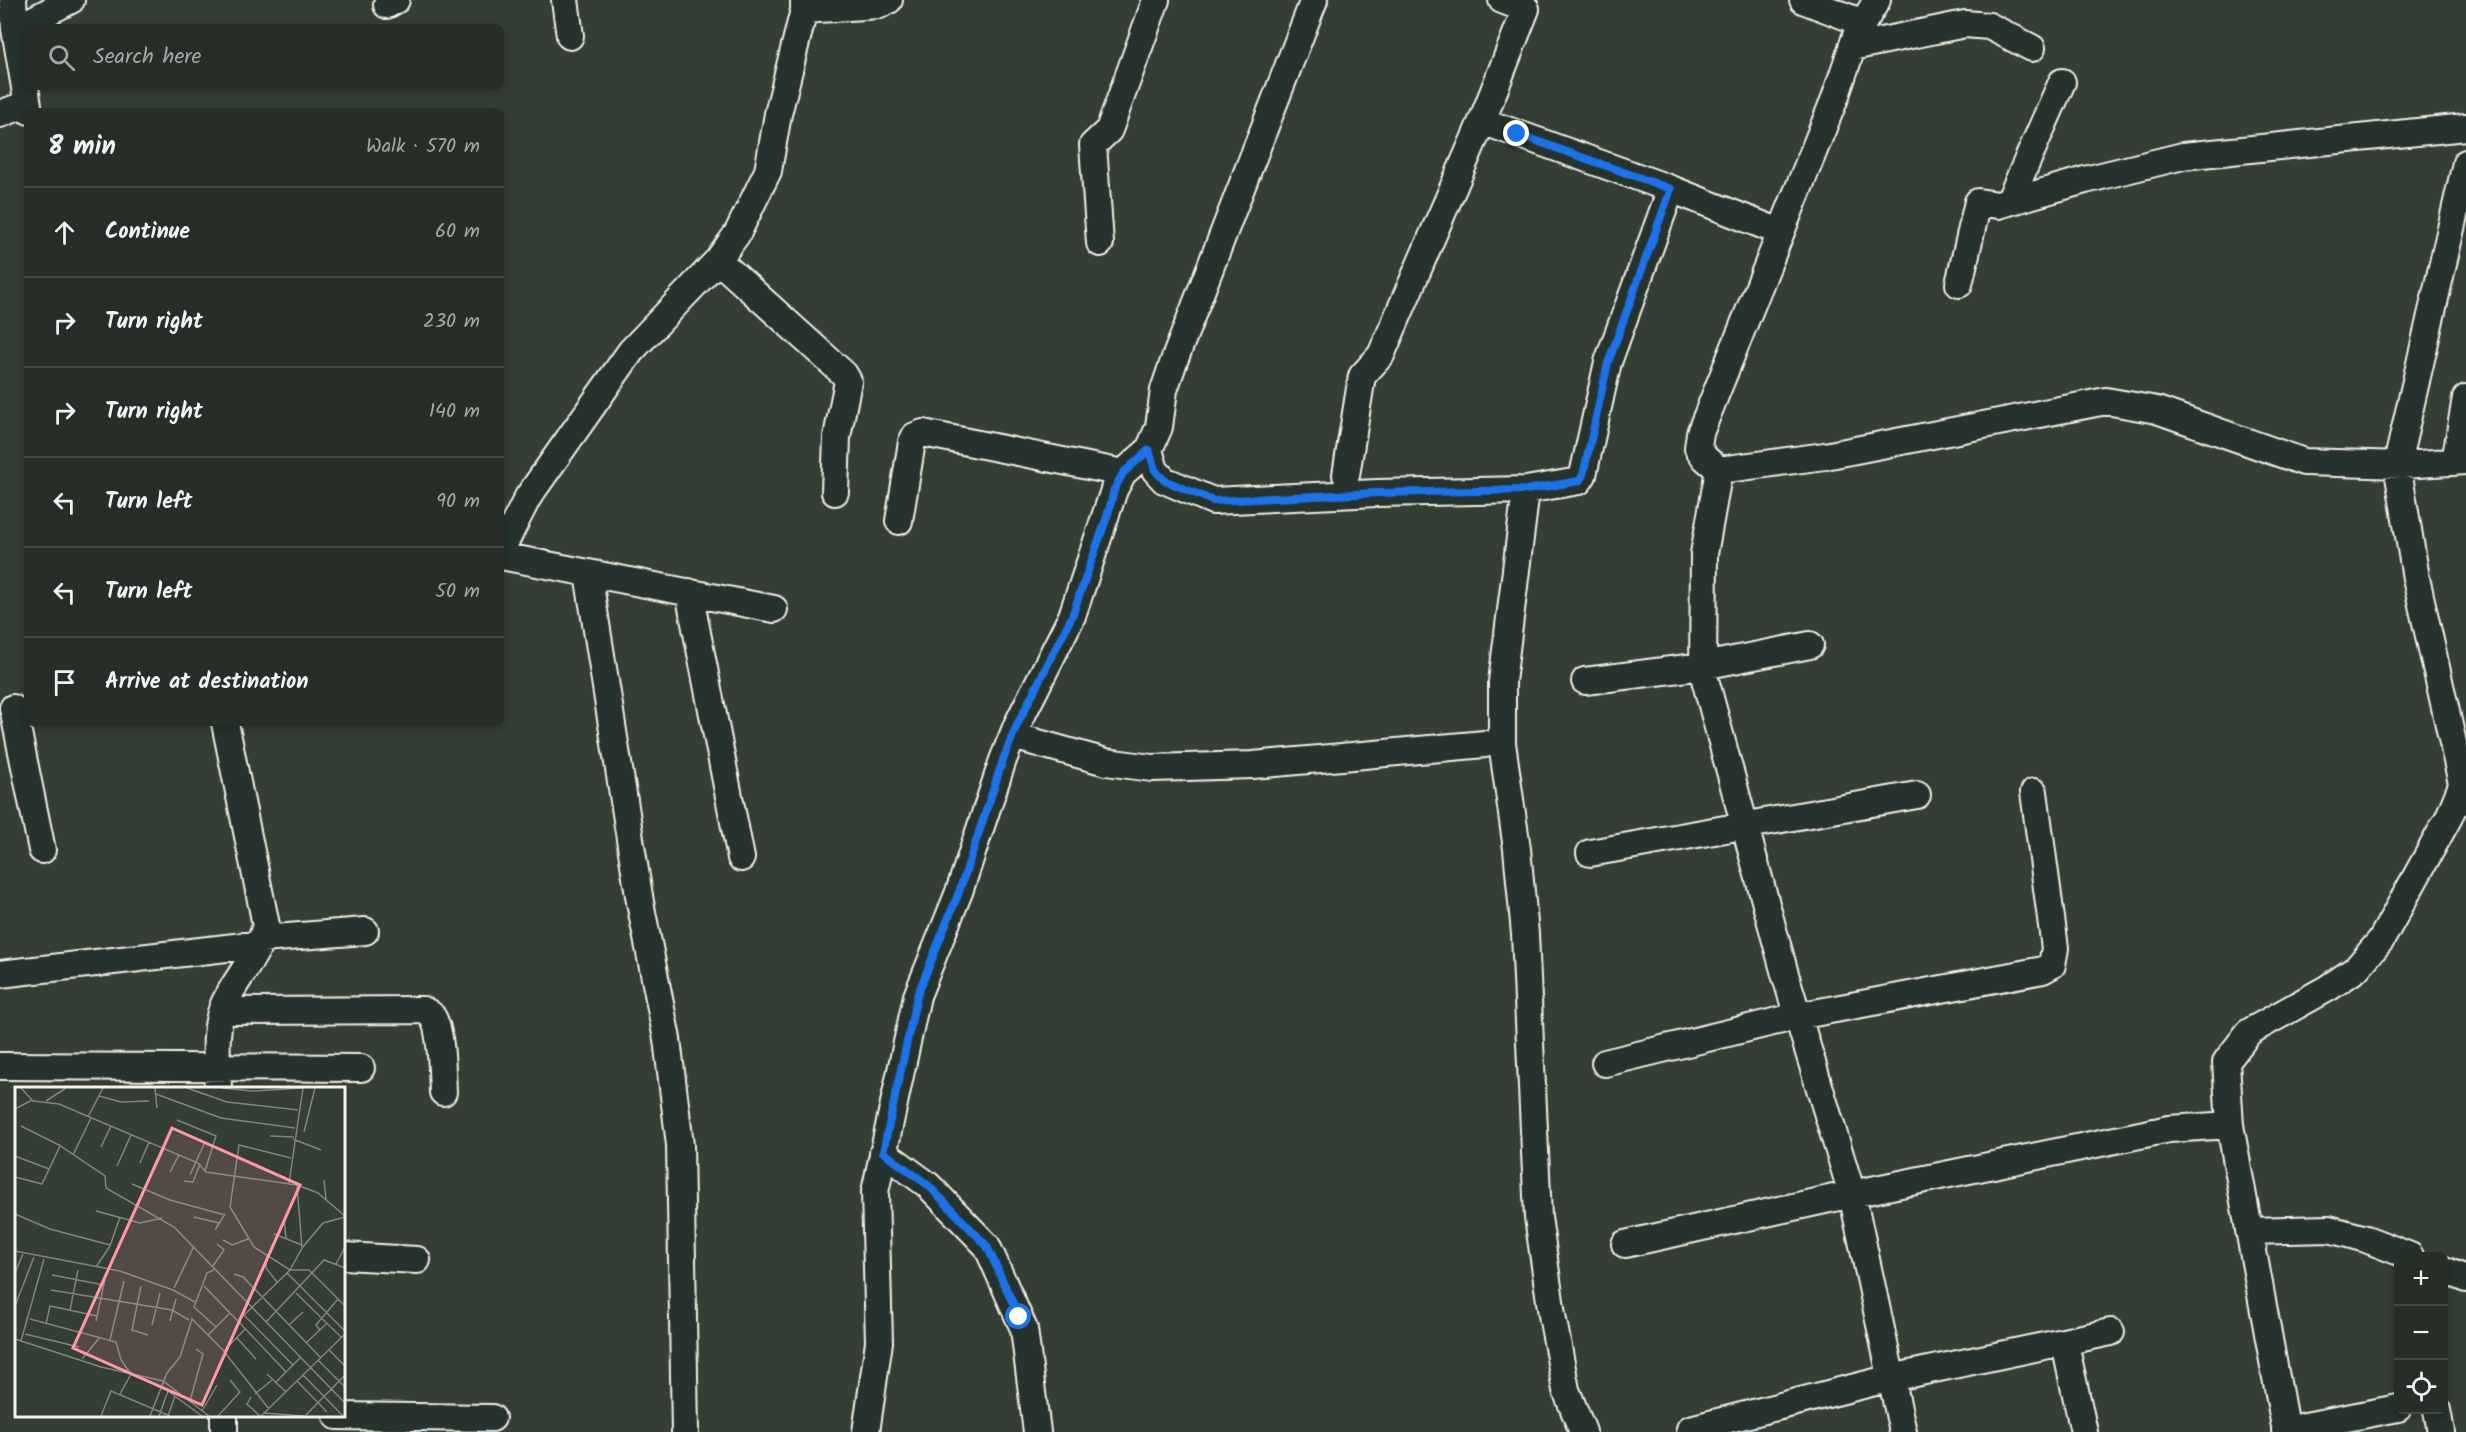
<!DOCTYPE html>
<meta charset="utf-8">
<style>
:root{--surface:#272e28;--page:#2f3630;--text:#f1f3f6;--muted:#a4a8a8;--line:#434a45}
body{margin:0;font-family:Kalam,sans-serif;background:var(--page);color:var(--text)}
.controls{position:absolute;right:18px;bottom:18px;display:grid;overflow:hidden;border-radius:9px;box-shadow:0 3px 9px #0003}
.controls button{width:54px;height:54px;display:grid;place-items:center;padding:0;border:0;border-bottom:2px solid var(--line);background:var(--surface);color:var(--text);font:30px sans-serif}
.stop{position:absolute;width:18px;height:18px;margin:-14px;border:4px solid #1a73e8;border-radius:50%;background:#fff}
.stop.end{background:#1a73e8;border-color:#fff;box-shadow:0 2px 6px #0008}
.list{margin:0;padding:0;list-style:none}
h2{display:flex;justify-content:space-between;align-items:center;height:78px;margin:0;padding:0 24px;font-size:26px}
h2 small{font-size:20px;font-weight:400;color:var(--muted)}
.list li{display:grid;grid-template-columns:39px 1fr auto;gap:18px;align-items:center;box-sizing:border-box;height:90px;padding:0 24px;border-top:2px solid var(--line)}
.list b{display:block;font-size:22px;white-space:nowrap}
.list em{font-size:20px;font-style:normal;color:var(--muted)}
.icon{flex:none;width:33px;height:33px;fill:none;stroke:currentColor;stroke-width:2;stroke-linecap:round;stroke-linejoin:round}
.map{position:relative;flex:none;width:2466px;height:1432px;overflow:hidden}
.search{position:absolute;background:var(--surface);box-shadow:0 3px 9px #0003;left:24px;top:24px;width:480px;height:66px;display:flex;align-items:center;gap:15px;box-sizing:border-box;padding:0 21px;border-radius:9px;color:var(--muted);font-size:22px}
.panel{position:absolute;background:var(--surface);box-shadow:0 3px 9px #0003;left:24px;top:108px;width:480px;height:618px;border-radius:9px}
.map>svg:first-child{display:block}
</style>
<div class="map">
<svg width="2466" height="1432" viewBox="0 0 2466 1432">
<rect width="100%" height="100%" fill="#343e35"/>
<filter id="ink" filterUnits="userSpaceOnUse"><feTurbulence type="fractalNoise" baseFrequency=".0167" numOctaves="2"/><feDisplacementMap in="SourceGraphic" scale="12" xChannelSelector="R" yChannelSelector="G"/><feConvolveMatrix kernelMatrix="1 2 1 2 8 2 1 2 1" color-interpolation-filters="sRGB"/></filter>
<g filter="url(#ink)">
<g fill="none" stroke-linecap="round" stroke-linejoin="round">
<defs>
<path id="street" d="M13,0L15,29L29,111
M565,0L570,36
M1502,0L1526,9L1482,121L1671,189L1780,232
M1803,0L1863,23
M1877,0L1857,33L1835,98L1700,433L1698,448L1705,458L1719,470L1825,456L2106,401L2157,410L2304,462L2402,465L2466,461
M387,5L396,0
M804,10L879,5L889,0
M15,29L71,0
M1852,47L1965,24L1989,26L2032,48
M0,114L27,104
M2009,202L2062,82
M1100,243L1093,145L1109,130L1156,0
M718,260L844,374L848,381L837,437L835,492
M1959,284L1978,202L1998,205L2085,180L2183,156L2466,127
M1149,450L1155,470L1164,480L1213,501L1377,493L1526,490L1579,481L1583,475L1608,362L1671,189
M2455,462L2466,398
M1719,470L1704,554L1703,672L1785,974L1852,1194L1903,1432
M1346,475L1362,376L1381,355L1482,121
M1526,490L1502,682V743L1517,849L1525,934L1538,1217L1552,1315L1566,1390L1583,1432
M899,521L912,442L915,436L923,433L1123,473
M501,550L528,497L631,351L718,260L737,234L768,171L778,114L804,10V0
M501,556L774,609
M588,573L640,902L667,1039L680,1145L685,1432
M689,592L741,858
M1585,681L1703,666L1810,645
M13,708L42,850
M1013,736L1106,762L1152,768L1253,765L1485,744
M2466,801L2416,578L2397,464L2466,163
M1590,853L1917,795
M262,939L365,931
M0,974L261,944
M223,1011L423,1010C423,1010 431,1014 431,1015C442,1027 442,1075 443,1092
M1605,1063L1798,1016L2043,970L2052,965L2055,948L2034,792
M0,1066L361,1068
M218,1088C217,1061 213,1027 225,1002C239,974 258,956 266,925L225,723
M883,1152L928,1185L987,1246L1024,1329L1037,1432
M2249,1231L2329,1229L2366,1239L2410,1256
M1625,1244L1852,1194L2169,1129L2230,1125
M344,1256L417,1260
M2444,1270L2466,1279
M2065,1344L2084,1432
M2437,1410L2441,1432
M224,1416V1432
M337,1416L492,1418
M1690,1429L1891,1378L2111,1332
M2285,1430L2398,1408
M866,1432L879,1342L875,1192L917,996L959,892L1003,760L1017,725L1072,616L1114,490L1123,473L1149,450L1159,427L1164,390L1174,361L1314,0
M2286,1432L2230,1125L2226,1062L2249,1032L2328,988L2356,969L2381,940L2449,817L2462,785H2466"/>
</defs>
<use href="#street" stroke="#f4f1e8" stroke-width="30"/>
<use href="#street" stroke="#26332d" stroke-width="26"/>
</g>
</g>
<g fill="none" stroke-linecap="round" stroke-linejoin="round" filter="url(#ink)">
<path stroke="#1a73e8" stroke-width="8" d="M1019,1317L987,1246L928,1185L883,1152L917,996L959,892L1003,760L1017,725L1072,616L1108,514L1114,490L1123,473L1149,450L1155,470L1164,480L1213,501L1377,493L1526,490L1579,481L1583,475L1608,363L1671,189L1517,134"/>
</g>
<g transform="translate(15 1087)">
<rect width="330" height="330" fill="#343e35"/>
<path fill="none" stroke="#81867d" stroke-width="1.5" d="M6,1L18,14L44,17L183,76L191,85L282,98L303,106L330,129M140,1L142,21M172,1L212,15L283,23M207,1L237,4L288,1M141,7L206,31L280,41M84,9L106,15L134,14M31,14L51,1M0,22L17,13M73,30L88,1M162,33L201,49L190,84M6,39L44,58L90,89L91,101L159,140L330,316M289,45L300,1M255,49L279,50M278,52L306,63M86,60L96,39M58,68L76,31M0,69L34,82M276,71L224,58L215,120L239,160L275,183H294L330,219M125,76L134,55M102,79L116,48M138,85L149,62M155,85L164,68M175,88L190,55M0,90L27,97L45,59M309,93L311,112M169,94L178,95L185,77M274,96L288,1M117,97L155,113L210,128M81,124L125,136L147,131M0,127L35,142L95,158M179,130L204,136M269,132L271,151M200,143L210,127M259,147L287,158M208,153L217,158L233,152M287,161L308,136L330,130M0,164L105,184L158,203L180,215M252,169L251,181L262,195M321,177L330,160M198,179L209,163L202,157M81,180L95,159L105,130M199,183L192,186L179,220L201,240M0,186L8,167M272,186L330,244M219,187L228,190L306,271M37,188L89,198M126,199L117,243L133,248M189,199L215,226M159,201L179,159M36,203L157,223L174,233M281,206L326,250M0,219L19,170M55,223L63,183M229,228L278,278M15,232L101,255L106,273L116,287L105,307M81,234L90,192M155,234L161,212M223,234L271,285M251,235L309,173L330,181M31,237L35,219L82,229M137,238L145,206M274,238L288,225M305,243L301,238L323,212M10,247L64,260M193,248L215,226L223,234L275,183L287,161L282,98M222,251L241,272M0,252L86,280L148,294L194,329M95,253L109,194M6,254L29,172M291,256L312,236M314,263L330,279M209,264L230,242M67,272L85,250M303,273L330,300M252,287L271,305M288,288L328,329M282,294L312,325M260,296L285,271M146,299L187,329M240,307L257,293M236,310L232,317L245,329M175,314L188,267L181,262M187,324L202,298M249,326L289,329M86,329L96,304L155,329M135,329L152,286L165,270L177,232L208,263L254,322M144,329L153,304M153,329L160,309M203,329L225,305L215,293M246,329L330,247M290,329L330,288"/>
<path fill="#ff9aa2" fill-opacity="0.15" stroke="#ff9aa2" stroke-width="3" d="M157,41L285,98L187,318L58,261Z"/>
<rect width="330" height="330" fill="none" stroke="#f4f1e8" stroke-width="3"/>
</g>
</svg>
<div class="controls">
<button>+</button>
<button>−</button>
<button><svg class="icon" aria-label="locate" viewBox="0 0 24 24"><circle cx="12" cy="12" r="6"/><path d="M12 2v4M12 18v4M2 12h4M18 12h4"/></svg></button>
</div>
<div class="stop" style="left:1019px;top:1317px"></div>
<div class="stop end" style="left:1517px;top:134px"></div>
<div class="search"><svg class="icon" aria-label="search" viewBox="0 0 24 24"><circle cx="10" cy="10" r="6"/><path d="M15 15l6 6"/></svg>Search here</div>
<section class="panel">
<h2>8 min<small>Walk · 570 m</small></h2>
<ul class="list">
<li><svg class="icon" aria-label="ahead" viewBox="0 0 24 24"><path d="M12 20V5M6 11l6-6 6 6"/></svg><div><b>Continue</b></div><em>60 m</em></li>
<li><svg class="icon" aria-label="right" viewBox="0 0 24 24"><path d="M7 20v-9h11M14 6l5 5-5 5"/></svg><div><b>Turn right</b></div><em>230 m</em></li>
<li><svg class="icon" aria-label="right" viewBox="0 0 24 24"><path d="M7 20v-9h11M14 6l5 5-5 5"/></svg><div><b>Turn right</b></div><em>140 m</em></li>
<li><svg class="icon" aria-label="left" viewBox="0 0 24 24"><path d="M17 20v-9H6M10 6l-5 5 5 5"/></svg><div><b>Turn left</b></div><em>90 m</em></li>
<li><svg class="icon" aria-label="left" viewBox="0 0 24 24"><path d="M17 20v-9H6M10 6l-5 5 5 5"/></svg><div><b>Turn left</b></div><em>50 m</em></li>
<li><svg class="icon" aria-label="arrive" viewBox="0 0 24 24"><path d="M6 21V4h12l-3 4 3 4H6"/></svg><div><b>Arrive at destination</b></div></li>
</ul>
</section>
</div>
